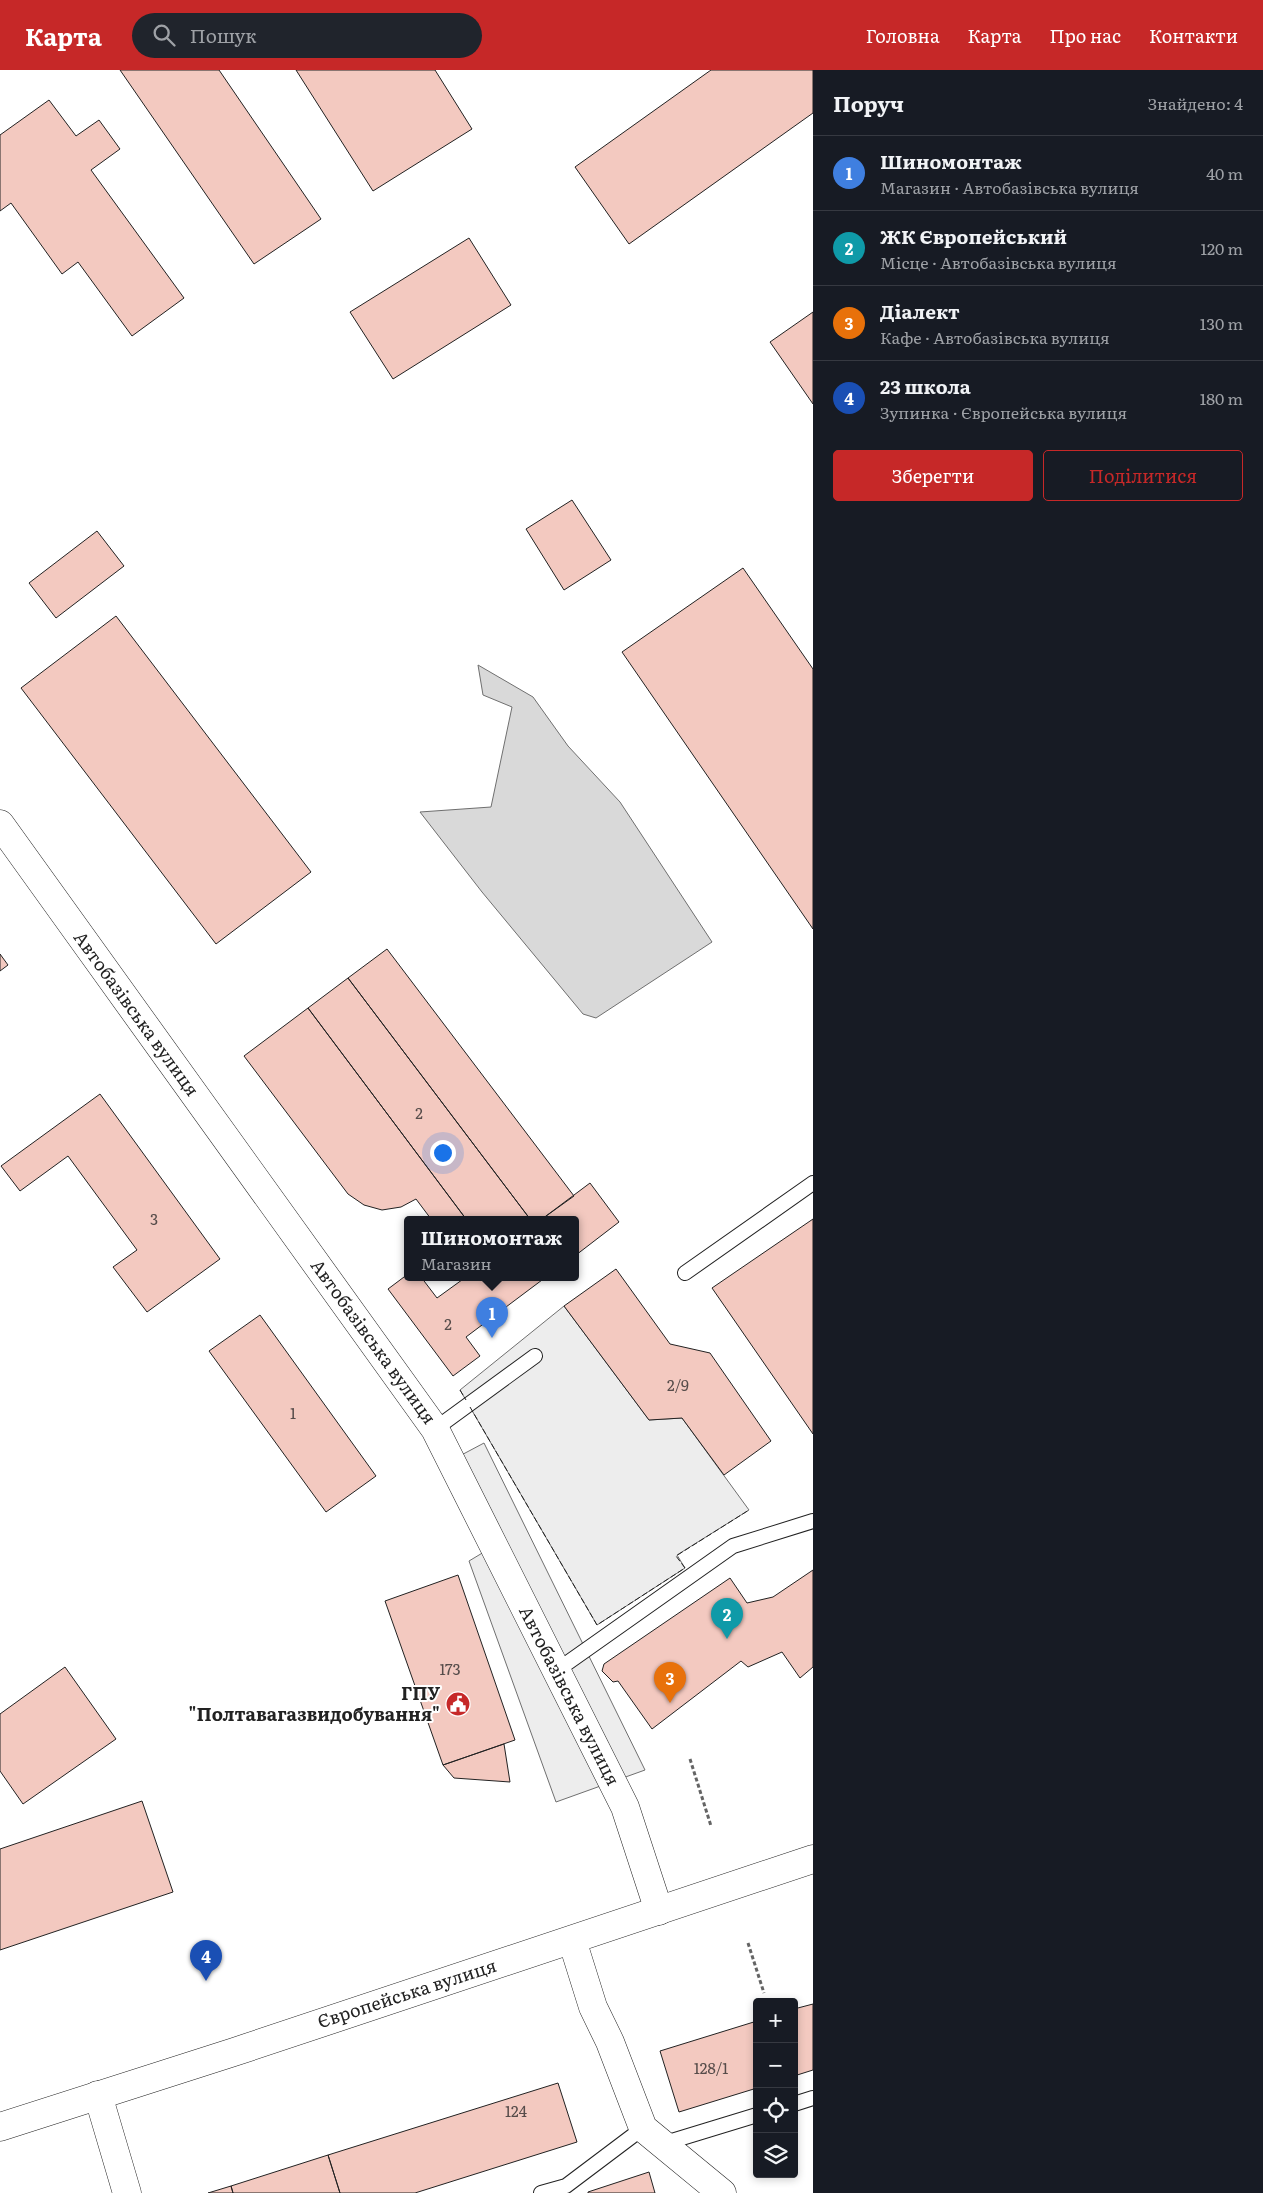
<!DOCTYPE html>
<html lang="uk">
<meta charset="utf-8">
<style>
:root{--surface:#171b24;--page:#20242c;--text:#f1f3f6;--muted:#9ea1a6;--line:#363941;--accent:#c62828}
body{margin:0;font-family:Literata,serif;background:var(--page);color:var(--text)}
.controls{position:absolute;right:15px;bottom:15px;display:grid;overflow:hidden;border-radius:5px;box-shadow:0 2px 8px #0003}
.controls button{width:45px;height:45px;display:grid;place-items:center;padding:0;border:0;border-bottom:1px solid var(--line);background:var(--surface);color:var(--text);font:25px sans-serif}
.you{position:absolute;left:442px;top:1082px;width:18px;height:18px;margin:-12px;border:4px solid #fff;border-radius:50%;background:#1a73e8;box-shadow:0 0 0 8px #1a73e833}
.badge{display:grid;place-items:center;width:32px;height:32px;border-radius:50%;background:var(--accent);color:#fff;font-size:16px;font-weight:700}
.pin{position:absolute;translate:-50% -41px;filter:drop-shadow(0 1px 2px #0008)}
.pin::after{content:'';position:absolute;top:26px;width:18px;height:15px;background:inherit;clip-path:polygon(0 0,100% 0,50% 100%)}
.popup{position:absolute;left:404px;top:1146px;width:175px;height:65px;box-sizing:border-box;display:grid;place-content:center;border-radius:5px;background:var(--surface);filter:drop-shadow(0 1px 4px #0005);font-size:16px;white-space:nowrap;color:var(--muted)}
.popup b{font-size:19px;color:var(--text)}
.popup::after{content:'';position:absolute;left:50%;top:100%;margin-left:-10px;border:10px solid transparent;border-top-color:var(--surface)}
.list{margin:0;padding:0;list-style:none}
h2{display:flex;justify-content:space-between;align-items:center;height:65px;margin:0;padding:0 20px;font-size:21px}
h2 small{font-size:16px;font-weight:400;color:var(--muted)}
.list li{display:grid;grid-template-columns:32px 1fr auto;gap:15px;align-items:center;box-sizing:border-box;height:75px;padding:0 20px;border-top:1px solid var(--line)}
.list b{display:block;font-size:19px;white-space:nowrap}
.list p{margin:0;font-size:16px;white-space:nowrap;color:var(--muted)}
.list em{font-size:16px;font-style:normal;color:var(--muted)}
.actions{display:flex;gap:10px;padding:15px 20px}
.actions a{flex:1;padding:11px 0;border:1px solid var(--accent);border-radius:5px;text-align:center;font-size:18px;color:var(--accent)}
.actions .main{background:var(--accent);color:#fff}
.icon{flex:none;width:28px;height:28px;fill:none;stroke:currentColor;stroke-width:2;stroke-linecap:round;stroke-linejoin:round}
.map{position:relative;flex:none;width:813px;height:2123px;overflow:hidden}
header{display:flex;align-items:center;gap:30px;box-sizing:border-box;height:70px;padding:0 25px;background:var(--accent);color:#fff}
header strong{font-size:24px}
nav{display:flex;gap:28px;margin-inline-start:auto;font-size:18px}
.search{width:350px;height:45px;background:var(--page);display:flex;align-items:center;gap:12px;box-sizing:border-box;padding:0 18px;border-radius:28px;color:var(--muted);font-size:19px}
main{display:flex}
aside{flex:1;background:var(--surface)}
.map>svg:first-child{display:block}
</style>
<header>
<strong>Карта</strong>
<div class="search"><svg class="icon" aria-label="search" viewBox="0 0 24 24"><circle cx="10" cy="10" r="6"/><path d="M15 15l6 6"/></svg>Пошук</div>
<nav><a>Головна</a><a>Карта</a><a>Про нас</a><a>Контакти</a></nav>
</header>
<main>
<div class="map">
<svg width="813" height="2123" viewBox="0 0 813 2123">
<rect width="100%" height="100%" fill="#fff"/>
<path fill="#ededed" stroke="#6f6f6f" d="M564,1236L649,1350L682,1348L749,1440L677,1485L685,1498L597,1555L460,1320Z
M484,1373L645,1700L556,1732L469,1491L494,1476L452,1390Z"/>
<path fill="#d9d9d9" stroke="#6f6f6f" d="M478,595L533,627L568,676L620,732L712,872L596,948L583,944L482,822L420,742L491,737L512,637L483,625Z"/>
<path fill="#f3c9c0" stroke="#222" d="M120,0H219L321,149L254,194Z
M296,0H435L472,59L373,121Z
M711,0H813V43L629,174L575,97Z
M49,30L76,66L99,50L120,79L91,100L184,228L132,266L78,192L62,204L11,133L0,141V65Z
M469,168L511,235L393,309L350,242Z
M813,242V334L770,272Z
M572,430L611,490L564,520L526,459Z
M97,461L124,496L56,548L29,513Z
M743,498L813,599V859L622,582Z
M116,546L311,802L216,874L21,618Z
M387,879L574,1126L542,1149H530L348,908Z
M0,884L8,895L0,901Z
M348,908L530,1149H466L308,938Z
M308,938L466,1149H431L416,1129L401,1137L382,1140L364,1135L348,1124L244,986Z
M100,1024L220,1189L147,1242L113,1197L137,1180L68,1086L20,1121L1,1096Z
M590,1113L619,1152L576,1185V1149H542Z
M813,1149V1364L712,1218Z
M616,1199L670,1274L710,1283L771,1371L724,1405L682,1348L649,1350L564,1236Z
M408,1204V1207H421L437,1228L466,1207H546L466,1267L480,1286L453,1306L388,1219Z
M260,1245L376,1406L326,1442L209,1281Z
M813,1500V1597L800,1608L782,1582L748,1597L741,1591L652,1659L618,1611L613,1612L602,1601L604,1594L730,1508L747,1533L773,1527Z
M458,1505L515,1670L443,1695L385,1531Z
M65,1597L116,1669L23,1734L0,1701V1644Z
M504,1674L510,1712L454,1708L443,1695Z
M142,1731L173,1822L0,1880V1779Z
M813,1934V2000L794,2006V1939Z
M757,1951V2018L679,2042L660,1981Z
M558,2013L577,2072L415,2123H340L328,2085Z
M328,2085L340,2123H233L231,2116Z
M649,2102L655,2123H588V2122Z
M231,2116L233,2123H208Z"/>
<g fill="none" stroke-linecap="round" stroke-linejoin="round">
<defs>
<path id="lane" d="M685,1203L813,1113
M435,1359L535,1286
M556,1601L733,1476L813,1451
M794,2034L813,2028
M662,2074L757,2045
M541,2123L566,2116L643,2058"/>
<path id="street" d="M0,754L435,1359L625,1737L659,1841
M572,1870L593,1937L610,1972L643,2058L722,2123
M98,2025L127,2123"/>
<path id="primary" d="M0,2057L234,1982L813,1789"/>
</defs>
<use href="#lane" stroke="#222" stroke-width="16"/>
<use href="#street" stroke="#222" stroke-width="29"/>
<use href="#primary" stroke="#222" stroke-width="29"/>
<path stroke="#646464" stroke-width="3" stroke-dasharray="4 2.5" stroke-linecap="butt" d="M690,1689L711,1756
M748,1873L764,1923"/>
<use href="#lane" stroke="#fff" stroke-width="14"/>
<use href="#street" stroke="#fff" stroke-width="28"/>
<use href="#primary" stroke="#fff" stroke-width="28"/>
<path stroke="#222" stroke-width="1" stroke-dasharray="6 2.5" stroke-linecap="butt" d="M460,1320L466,1330
M470,1337L597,1555L685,1498L676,1486L749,1440"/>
</g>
<defs>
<symbol id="civic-disc" viewBox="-11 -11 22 22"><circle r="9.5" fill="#c62828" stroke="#fff"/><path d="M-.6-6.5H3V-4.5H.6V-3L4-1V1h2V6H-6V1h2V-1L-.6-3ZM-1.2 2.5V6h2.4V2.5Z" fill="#fff"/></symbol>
</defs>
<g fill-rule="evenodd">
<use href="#civic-disc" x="444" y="1620" width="28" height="28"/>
</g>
<g text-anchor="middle" stroke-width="4" stroke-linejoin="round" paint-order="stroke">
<g font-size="15" fill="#564c4a">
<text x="419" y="1049">2</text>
<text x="154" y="1155">3</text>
<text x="448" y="1260">2</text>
<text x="678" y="1321">2/9</text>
<text x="293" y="1349">1</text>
<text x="450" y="1605">173</text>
<text x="711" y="2004">128/1</text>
<text x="516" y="2047">124</text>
</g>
<g font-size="18" fill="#222" stroke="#fff">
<text transform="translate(136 944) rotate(54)" y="6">Автобазівська вулиця</text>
<text transform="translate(373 1272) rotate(54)" y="6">Автобазівська вулиця</text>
<text transform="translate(569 1626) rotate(63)" y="6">Автобазівська вулиця</text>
<text transform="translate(407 1924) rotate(-18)" y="6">Європейська вулиця</text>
</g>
<g font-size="18" font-weight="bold" fill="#222" stroke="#fff" text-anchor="end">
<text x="440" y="1630">ГПУ<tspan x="440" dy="21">"Полтавагазвидобування"</tspan></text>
</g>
</g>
</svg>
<div class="controls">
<button>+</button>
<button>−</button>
<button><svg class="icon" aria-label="locate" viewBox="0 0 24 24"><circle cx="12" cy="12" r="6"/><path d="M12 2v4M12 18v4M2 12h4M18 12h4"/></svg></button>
<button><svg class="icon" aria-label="layers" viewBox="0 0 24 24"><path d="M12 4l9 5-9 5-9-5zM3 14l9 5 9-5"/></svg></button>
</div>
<div class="you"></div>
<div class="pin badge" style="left:492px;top:1268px;background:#3f7fe0">1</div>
<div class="popup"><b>Шиномонтаж</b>Магазин</div>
<div class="pin badge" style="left:727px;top:1569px;background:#0f9aa8">2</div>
<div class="pin badge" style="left:670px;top:1633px;background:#e8710a">3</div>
<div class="pin badge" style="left:206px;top:1911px;background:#1a4fb4">4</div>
</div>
<aside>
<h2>Поруч<small>Знайдено: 4</small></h2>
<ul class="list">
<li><span class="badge" style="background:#3f7fe0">1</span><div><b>Шиномонтаж</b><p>Магазин · Автобазівська вулиця</p></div><em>40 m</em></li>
<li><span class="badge" style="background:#0f9aa8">2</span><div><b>ЖК Європейський</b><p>Місце · Автобазівська вулиця</p></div><em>120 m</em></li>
<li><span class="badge" style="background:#e8710a">3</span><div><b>Діалект</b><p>Кафе · Автобазівська вулиця</p></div><em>130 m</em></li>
<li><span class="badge" style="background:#1a4fb4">4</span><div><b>23 школа</b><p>Зупинка · Європейська вулиця</p></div><em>180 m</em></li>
</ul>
<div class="actions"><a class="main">Зберегти</a><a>Поділитися</a></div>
</aside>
</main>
